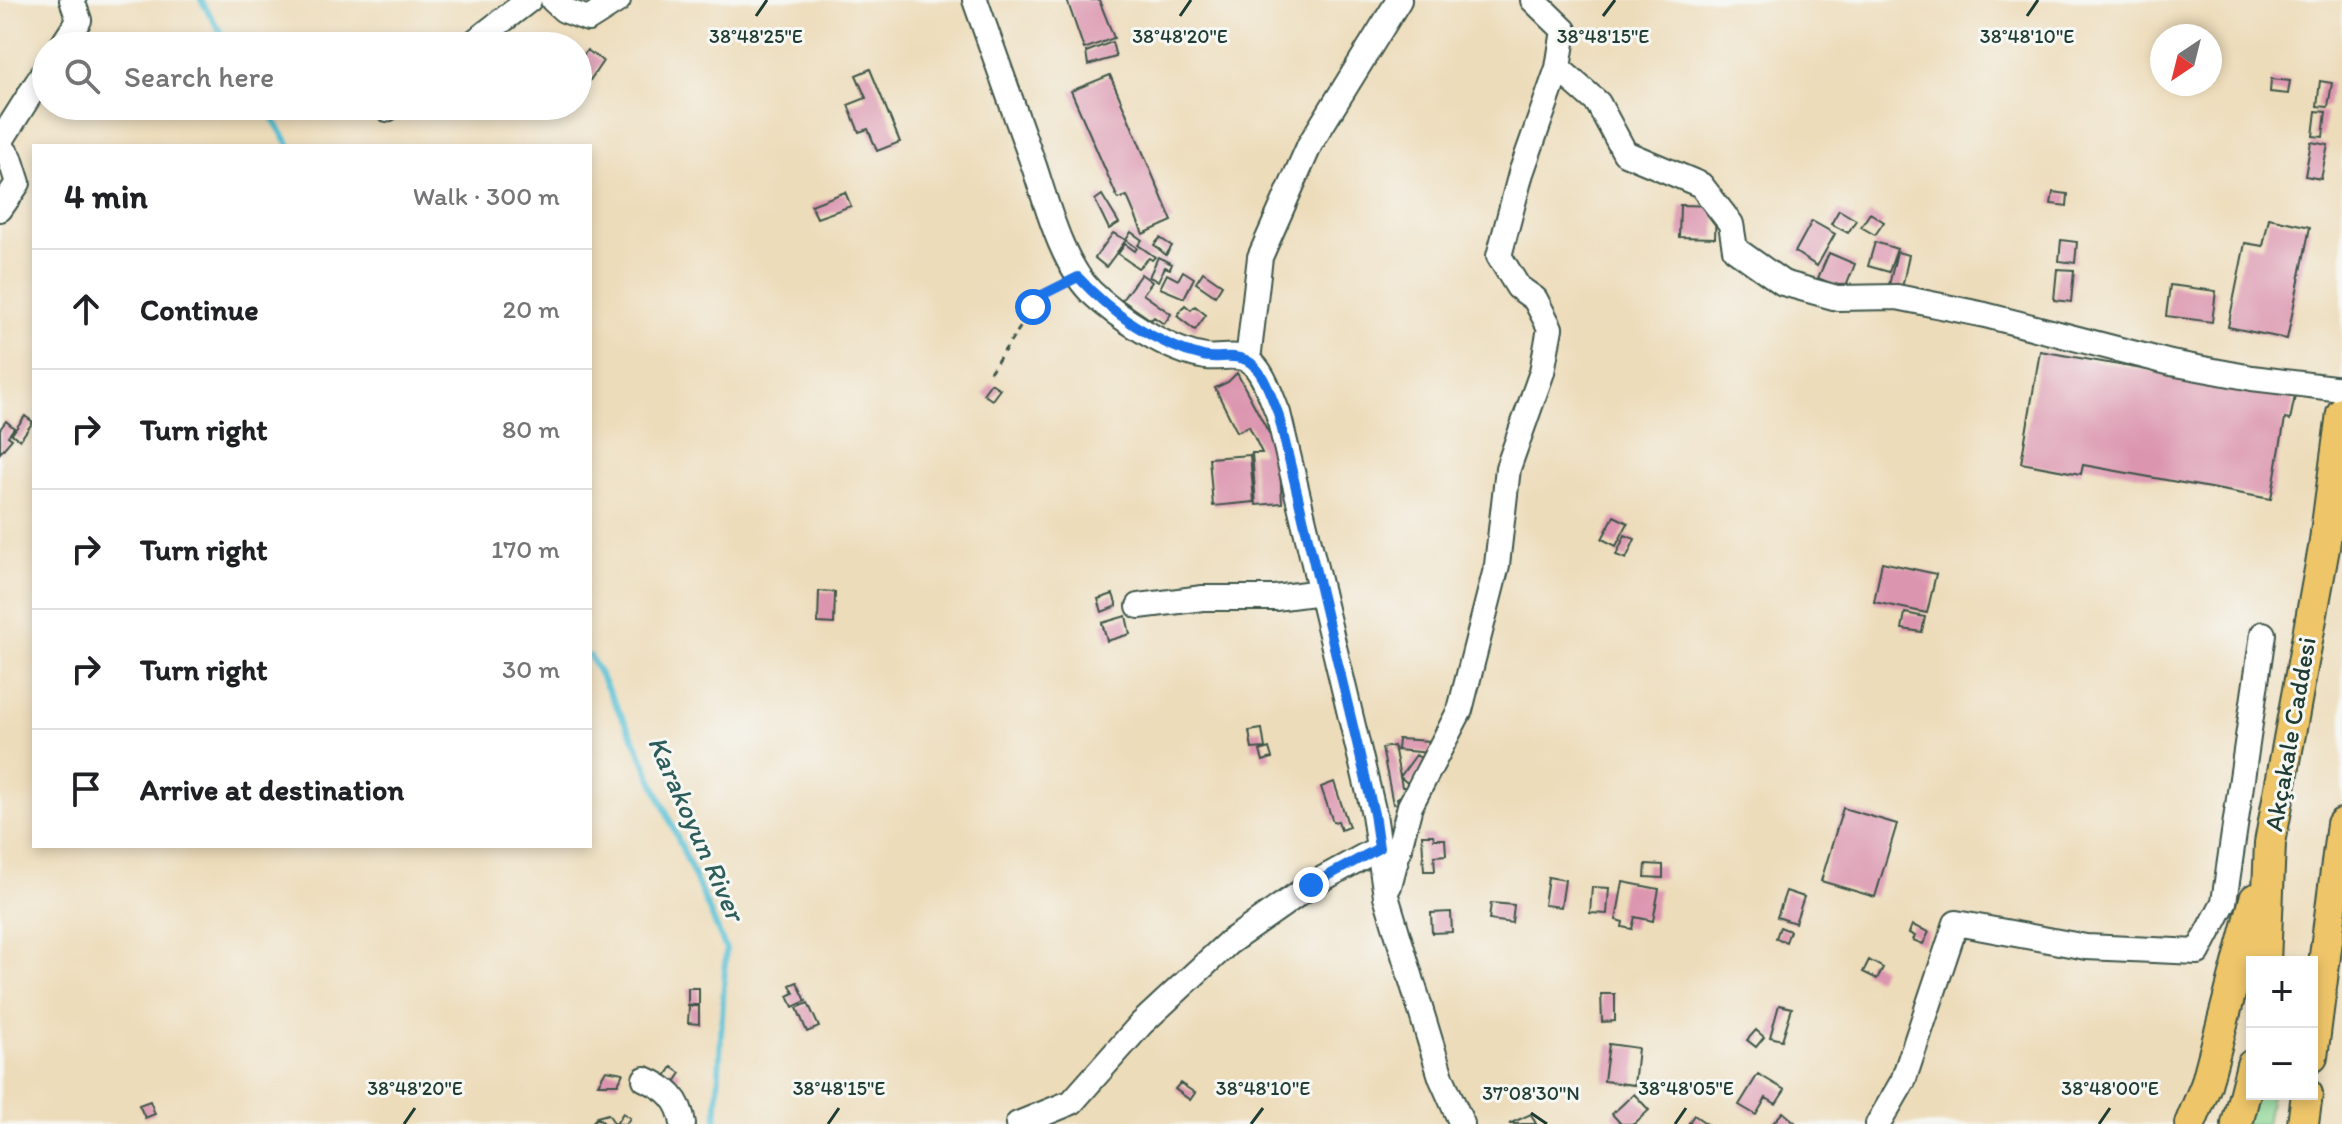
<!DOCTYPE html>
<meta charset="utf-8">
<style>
:root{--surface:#fff;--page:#f2f2f2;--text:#202124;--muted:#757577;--line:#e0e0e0}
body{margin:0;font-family:Itim,sans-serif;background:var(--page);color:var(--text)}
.controls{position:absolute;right:24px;bottom:24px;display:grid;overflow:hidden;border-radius:0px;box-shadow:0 4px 12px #0003}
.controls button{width:72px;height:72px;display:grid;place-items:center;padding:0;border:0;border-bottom:2px solid var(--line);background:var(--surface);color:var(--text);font:40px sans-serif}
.compass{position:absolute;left:2150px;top:24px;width:72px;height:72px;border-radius:50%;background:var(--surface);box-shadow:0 4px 12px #0003;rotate:215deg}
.stop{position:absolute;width:24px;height:24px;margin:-18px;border:6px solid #1a73e8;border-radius:50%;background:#fff}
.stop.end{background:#1a73e8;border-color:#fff;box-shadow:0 2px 8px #0008}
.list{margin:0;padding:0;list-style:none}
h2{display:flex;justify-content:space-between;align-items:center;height:104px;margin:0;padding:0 32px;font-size:34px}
h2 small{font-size:26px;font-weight:400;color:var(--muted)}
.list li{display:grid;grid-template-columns:52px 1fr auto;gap:24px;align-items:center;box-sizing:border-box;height:120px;padding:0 32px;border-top:2px solid var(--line)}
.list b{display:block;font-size:30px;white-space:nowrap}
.list em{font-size:26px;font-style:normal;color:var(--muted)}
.icon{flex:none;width:44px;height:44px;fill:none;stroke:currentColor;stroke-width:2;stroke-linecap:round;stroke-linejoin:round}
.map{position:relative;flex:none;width:2342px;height:1124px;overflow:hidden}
.search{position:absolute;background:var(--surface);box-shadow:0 4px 12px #0003;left:32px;top:32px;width:560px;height:88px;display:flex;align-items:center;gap:20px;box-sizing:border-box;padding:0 28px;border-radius:44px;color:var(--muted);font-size:30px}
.panel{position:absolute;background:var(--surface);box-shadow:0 4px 12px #0003;left:32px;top:144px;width:560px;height:704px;border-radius:0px}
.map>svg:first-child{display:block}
</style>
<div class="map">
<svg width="2342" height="1124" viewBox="0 0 2342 1124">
<rect width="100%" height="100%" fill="#f6f6f2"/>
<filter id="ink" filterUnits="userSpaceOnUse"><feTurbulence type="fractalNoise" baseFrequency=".0125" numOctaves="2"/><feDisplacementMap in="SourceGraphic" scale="16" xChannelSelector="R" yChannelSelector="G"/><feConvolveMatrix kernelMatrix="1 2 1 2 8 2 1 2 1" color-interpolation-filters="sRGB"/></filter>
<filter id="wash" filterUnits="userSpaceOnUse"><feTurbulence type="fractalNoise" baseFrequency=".006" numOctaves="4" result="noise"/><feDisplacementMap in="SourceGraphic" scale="32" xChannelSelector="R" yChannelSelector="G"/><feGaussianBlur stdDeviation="1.8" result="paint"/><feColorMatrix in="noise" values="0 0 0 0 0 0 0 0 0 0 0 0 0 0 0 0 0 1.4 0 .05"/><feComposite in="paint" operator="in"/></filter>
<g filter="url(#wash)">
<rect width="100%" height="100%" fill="#eddcba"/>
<path fill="#8ad693" stroke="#548a64" stroke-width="2" d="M2252,1094H2271L2266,1124H2245Z"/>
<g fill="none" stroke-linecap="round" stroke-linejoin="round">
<path stroke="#57c0d4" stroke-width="6" d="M201,0L229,46
M265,106L290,146
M590,656L637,745L726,949L716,1124"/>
</g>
<g id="blocks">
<path fill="#dc95af" d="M1067,0H1099L1114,38L1084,49Z
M1112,42L1116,57L1088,65L1086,52Z
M587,50L603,61L578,98V63Z
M870,69L900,142L877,151L868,129L859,132L848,105L866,98L856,75Z
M1110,75L1172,221L1143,234L1127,196L1118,199L1071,91Z
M2271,79L2290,81L2288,94L2270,92Z
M2320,81L2332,83L2328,107L2317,106Z
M2316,111L2326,112L2323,137L2313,136Z
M2311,142L2328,145L2321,179L2305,176Z
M845,192L851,206L817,218L811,205Z
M2053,192L2068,194L2067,206L2051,204Z
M1102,195L1119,223L1109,229L1095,200Z
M1680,205L1716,206L1715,238L1679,237Z
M1839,210L1856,220L1848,233L1831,224Z
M1870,213L1884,222L1875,235L1861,227Z
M2269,218L2310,227L2287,339L2228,327L2245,243L2263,246Z
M1812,221L1835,234L1817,266L1795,252Z
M1131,232L1142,240L1138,245L1155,257L1152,260L1149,258L1138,268L1118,254L1125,244L1135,251L1137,248L1126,240L1106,267L1095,258L1113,233L1126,240Z
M1160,238L1172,246L1166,255L1154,245Z
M2061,240L2077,242L2075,263L2059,261Z
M1875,242L1897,249L1889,272L1868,266Z
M1897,252L1909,255L1902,288L1889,285Z
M1829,253L1855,264L1845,289L1818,278Z
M1158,257L1172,264L1170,269L1165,267L1158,281L1149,277Z
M2057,269L2074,270L2071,302L2054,300Z
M1183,271L1194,278L1184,298L1160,288L1167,274L1178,280Z
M1203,272L1222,285L1215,296L1196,283Z
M1141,274L1152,282L1143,294L1171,314L1164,324L1154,317L1151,320L1122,300Z
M2170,285L2216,291L2212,322L2166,316Z
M1185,305L1191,310L1195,306L1206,315L1195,330L1177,316Z
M2040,351L2295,396L2290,420L2285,419L2271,499L2083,465L2081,474L2021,463Z
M1237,373L1279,452L1282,503L1256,505L1252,453H1262L1249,426L1237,432L1215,388L1228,382Z
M991,383L1000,389L992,400L983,394Z
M25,416L33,422L20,440L12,434Z
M6,421L14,428L8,436L12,439L0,453V429Z
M1250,455L1254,502L1213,506L1209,458Z
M1614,516L1628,523L1616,546L1602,539Z
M1625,535L1635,539L1626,559L1616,555Z
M1882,562L1936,574L1927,613L1874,602Z
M819,591L835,592L834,624L818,623Z
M1113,594L1117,606L1102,612L1098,599Z
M1905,613L1925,617L1922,632L1902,629Z
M1126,616L1130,634L1107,641L1102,623Z
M1262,729L1265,748L1252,749L1249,731Z
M1398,739L1431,741L1430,753L1397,750Z
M1394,746L1402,787H1404L1406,793L1397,798L1398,803L1393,804L1382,748Z
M1269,748L1272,758L1263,761L1260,751Z
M1416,755L1427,762L1410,785L1400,777Z
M1334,782L1349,827L1341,830L1338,821L1333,822L1321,787Z
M1843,808L1897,824L1875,897L1821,881Z
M1422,835H1433L1434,839H1445L1446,855L1434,856L1435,871H1424Z
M1646,864L1663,865V878L1645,877Z
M1548,877L1565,880L1561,907L1544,905Z
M1623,882L1659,889L1653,921L1635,917L1632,929L1622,927L1623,922L1616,920Z
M1592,887L1609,888L1607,914L1590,913Z
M1786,891L1804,897L1795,923L1777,917Z
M1491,903L1514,905L1512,923L1489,920Z
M1451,912L1452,932L1432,933L1431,913Z
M1912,925L1929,932L1923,944L1913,940L1915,936L1909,933Z
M1780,927L1790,931L1786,942L1776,938Z
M1869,960L1883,968L1877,979L1863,972Z
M797,982L806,1001L793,1007L788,996L794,993L790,985Z
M688,988H699V1005H688Z
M1601,994H1615V1021L1602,1022Z
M808,1003L819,1027L807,1032L797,1008Z
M1779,1005L1792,1008L1782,1040L1770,1037Z
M689,1006H699V1024L688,1023Z
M1756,1030L1764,1037L1756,1047L1747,1040Z
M1609,1044L1638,1048L1634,1085L1604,1081Z
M672,1067L681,1073L673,1085L664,1079Z
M606,1070L623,1073L618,1084H598Z
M1758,1074L1785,1090L1776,1104L1766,1098L1756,1115L1739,1105Z
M1180,1083L1195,1093L1190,1100L1175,1089Z
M1634,1094L1649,1110L1634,1124H1621L1612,1114Z
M150,1101L155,1114L145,1118L139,1105Z
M1783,1112L1797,1124H1772Z
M623,1113L630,1118L626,1124H616Z
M608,1114L615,1124H591L596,1118L604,1123L597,1117Z
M1531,1114L1536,1124H1509Z
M1694,1115L1707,1124H1688Z"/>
</g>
</g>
<g filter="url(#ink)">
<use href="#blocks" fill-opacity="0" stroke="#3e5548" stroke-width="2"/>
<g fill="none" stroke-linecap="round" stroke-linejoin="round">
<defs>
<path id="minor" d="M553,0L564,10L588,19L618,0
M975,0C995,55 1014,111 1034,166C1047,205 1062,263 1091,292C1117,317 1170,352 1206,357C1219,359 1236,353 1248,360C1263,369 1271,397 1278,413L1374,814L1386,896L1441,1077L1462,1124
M1533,0L1564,30L1558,68L1598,103L1625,153L1701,185L1731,224L1735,249L1783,283L1837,298L1897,297L1985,315L2171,363L2252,378L2342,389
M62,46L79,20L72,0
M469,46L529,0
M387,109L391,106
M0,142L46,69
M0,145L10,158L18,183L0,209
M1248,360L1260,257L1310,144L1399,0
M1139,606L1203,598H1275L1321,592
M1389,886L1410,806L1460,710L1497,565L1508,468L1542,372L1550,328L1535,299L1518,287L1499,256L1521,173L1558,68
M645,1079C667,1088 680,1100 683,1124
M1018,1124L1072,1102L1141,1024L1228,943L1311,885L1379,848
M1878,1124L1903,1081L1956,923L2086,947L2198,952L2224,902L2263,634"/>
<path id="major" d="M2265,962L2270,843L2324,548L2342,413
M2312,1057L2342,824
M2190,1124L2206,1085L2255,899
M2237,1124L2252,1065
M2303,1124L2307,1094"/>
</defs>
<use href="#minor" stroke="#3e5548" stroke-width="28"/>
<use href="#major" stroke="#3e5548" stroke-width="34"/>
<path stroke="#3e5548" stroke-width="3" stroke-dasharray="6 6" stroke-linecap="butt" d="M990,372L1042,295L1060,286"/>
<use href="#minor" stroke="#fff" stroke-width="24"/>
<use href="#major" stroke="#eec569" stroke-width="30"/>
</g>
</g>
<g fill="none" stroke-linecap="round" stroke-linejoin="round" filter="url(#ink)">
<path stroke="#1a73e8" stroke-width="10" d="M1033,307L1042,295L1078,277C1110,312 1156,345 1203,356C1217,360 1232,353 1246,360C1263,368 1271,397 1278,413L1374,814L1379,848L1311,885"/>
</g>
<path fill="none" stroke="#1f3d34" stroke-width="3" d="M756,16L767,0M1180,16L1191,0M1603,16L1615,0M2027,16L2038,0M1531,1113L1547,1124M404,1124L415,1108M828,1124L839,1108M1251,1124L1263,1108M1675,1124L1686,1108M2099,1124L2110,1108"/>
<g text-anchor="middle" stroke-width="6" stroke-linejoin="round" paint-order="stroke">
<g font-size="26" fill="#1f3d34" stroke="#f6f6f2">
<text transform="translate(2290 734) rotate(-80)" y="9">Akçakale Caddesi</text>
</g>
<g font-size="28" font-style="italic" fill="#2d5e5c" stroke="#f6f6f2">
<text transform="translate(697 828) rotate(66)" y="10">Karakoyun River</text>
</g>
</g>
<g font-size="20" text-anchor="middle" fill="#1f3d34" stroke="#f6f6f2" stroke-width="6" stroke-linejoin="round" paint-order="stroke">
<text x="756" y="43">38°48'25"E</text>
<text x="1180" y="43">38°48'20"E</text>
<text x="1603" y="43">38°48'15"E</text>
<text x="2027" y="43">38°48'10"E</text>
<text x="415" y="1095">38°48'20"E</text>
<text x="839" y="1095">38°48'15"E</text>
<text x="1263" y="1095">38°48'10"E</text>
<text x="1686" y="1095">38°48'05"E</text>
<text x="2110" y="1095">38°48'00"E</text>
<text x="1531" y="1100">37°08'30"N</text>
</g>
</svg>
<div class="controls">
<button>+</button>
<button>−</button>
</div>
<svg class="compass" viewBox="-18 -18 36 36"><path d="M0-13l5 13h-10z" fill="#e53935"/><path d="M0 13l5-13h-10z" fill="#757577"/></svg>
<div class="stop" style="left:1033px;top:307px"></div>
<div class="stop end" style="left:1311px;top:885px"></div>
<div class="search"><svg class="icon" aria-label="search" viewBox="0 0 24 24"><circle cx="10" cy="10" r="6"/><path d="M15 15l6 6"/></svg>Search here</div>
<section class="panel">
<h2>4 min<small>Walk · 300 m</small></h2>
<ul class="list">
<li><svg class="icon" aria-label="ahead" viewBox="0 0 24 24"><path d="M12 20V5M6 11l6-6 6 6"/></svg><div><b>Continue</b></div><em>20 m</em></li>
<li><svg class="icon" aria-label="right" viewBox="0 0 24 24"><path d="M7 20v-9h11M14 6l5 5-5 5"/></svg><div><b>Turn right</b></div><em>80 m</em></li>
<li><svg class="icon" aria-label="right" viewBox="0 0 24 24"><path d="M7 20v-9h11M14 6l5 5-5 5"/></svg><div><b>Turn right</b></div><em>170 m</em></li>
<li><svg class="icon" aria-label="right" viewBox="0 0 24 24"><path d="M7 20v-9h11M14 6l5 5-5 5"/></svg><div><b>Turn right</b></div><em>30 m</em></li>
<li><svg class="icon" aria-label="arrive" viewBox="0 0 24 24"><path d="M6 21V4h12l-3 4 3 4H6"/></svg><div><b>Arrive at destination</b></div></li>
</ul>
</section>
</div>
